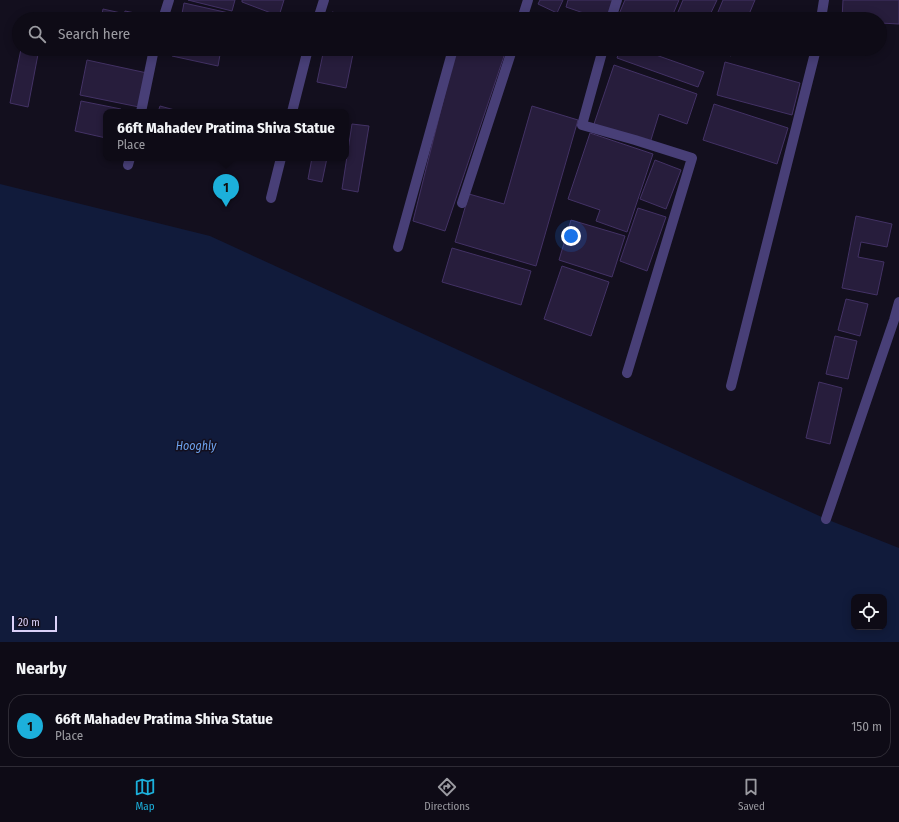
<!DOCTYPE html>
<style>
:root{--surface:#0e0b16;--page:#1c1923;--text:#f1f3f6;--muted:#9b9ba1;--line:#2e2b35;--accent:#1cb0db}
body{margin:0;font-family:"Fira Sans Condensed",sans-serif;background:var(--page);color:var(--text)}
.controls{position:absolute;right:12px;bottom:12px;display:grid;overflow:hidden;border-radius:8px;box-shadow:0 2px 10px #0003}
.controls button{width:36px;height:36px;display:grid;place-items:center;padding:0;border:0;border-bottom:1px solid var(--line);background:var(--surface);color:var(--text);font:20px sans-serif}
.scale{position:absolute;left:12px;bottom:10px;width:45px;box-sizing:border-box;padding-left:4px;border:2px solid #dbd1f9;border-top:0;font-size:11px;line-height:14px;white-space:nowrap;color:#dbd1f9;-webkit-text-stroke:3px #130f1e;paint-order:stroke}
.you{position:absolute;left:571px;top:236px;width:14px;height:14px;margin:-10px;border:3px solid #fff;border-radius:50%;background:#1a73e8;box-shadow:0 0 0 6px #1a73e833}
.badge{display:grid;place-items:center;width:26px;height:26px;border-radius:50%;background:var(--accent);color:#111;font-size:13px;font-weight:700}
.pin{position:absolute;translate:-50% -33px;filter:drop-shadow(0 1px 2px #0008)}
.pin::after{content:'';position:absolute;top:21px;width:14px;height:12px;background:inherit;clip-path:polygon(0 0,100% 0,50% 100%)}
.popup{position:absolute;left:103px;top:109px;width:246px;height:52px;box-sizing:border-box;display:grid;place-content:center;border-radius:8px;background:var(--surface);filter:drop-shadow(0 1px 3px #0005);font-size:13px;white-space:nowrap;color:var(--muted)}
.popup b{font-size:15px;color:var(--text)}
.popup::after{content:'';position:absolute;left:50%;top:100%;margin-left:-8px;border:8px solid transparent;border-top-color:var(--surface)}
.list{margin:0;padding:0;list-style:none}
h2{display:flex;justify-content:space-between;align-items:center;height:52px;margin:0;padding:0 16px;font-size:17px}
h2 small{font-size:13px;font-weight:400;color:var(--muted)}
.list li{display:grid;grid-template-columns:26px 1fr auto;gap:12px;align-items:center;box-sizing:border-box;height:64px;margin:0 8px 8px;padding:0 8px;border:1px solid var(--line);border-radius:16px}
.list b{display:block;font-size:15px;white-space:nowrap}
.list p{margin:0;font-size:13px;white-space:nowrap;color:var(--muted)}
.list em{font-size:13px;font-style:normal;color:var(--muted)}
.icon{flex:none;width:22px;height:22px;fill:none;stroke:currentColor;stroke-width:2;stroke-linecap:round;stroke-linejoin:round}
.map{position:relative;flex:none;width:899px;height:642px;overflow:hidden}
.search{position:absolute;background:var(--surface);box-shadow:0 2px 10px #0003;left:12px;right:12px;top:12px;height:44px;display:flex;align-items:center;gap:10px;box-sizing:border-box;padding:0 14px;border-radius:22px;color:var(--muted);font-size:15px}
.sheet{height:124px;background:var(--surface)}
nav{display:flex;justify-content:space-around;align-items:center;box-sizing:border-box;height:56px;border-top:1px solid var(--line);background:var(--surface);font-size:11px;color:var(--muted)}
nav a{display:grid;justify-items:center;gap:2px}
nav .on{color:var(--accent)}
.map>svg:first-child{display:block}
</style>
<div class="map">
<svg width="899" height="642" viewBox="0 0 899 642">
<rect width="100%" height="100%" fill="#130f1e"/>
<path fill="#111b3b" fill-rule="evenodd" d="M0,184L210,236L826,519L899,548V642H0ZM854,597H884V627H854Z"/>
<path fill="#271d3c" stroke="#433265" d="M188,0H235L232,11Z
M242,0H284L279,16L242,2Z
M540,0H563L557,13L538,4Z
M568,0H614L607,19H601L566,7Z
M625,0H679L671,19H631L619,14Z
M683,0H717L708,19H675Z
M723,0H755L747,19H715Z
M843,0H899V24L880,23V19H842Z
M184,3L229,13L227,19H181Z
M103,9L121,13L120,19H101Z
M125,11L150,16V19H123Z
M332,12L361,19H331Z
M21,49H39L28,107L10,103Z
M174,49H221L218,66L172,56Z
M324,49H354L346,88L317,82Z
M456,49H484L504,56L445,231L413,221Z
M620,49H639L704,72L698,87L617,58Z
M716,49H734L731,56Z
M87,60L147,73L139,107L80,95Z
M725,62L800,83L792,115L717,95Z
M614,65L697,94L687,124L659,114L650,143L594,124Z
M81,101L121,109L120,112H106V138L75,131Z
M714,104L788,128L777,164L703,140Z
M160,106L182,112H158Z
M532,106L578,120L536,266L455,242L469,194L504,204Z
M352,124L369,126L358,192L342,189Z
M590,133L653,154L627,232L596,221L600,210L568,199Z
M312,158H327L322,182L308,179Z
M655,160L681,170L666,209L640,199Z
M638,208L666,217L647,271L620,261Z
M856,216L892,224L887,247L861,242L858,257L884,262L877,295L842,288Z
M571,220L625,236L612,277L559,260Z
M452,248L531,271L521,305L442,282Z
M562,266L609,282L591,336L544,319Z
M846,299L868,304L860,336L838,330Z
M835,336L857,341L848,379L826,374Z
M819,382L842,388L830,444L806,438Z"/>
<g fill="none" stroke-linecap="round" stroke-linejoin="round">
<path stroke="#483f77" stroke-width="10" d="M163,19L169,0
M318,19L324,0
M522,19L528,0
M611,19L617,0
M821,19L824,0
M603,49L582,125L635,140L692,158L627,373
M141,112L154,49
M292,112L308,49
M128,165L130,158
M271,198L281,158
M462,203L512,50
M398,247L453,49
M731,386L816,49
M826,519L894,320L899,302"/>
</g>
<g text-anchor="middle" stroke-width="3" stroke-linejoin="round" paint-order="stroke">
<g font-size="12" font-style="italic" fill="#6ca1ec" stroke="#130f1e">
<text x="196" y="450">Hooghly</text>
</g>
</g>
</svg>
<div class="controls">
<button><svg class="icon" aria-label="locate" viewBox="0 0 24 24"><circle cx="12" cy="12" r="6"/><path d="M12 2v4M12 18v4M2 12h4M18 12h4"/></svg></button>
</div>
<div class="scale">20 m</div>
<div class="you"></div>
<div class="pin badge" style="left:226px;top:207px">1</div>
<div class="popup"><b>66ft Mahadev Pratima Shiva Statue</b>Place</div>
<div class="search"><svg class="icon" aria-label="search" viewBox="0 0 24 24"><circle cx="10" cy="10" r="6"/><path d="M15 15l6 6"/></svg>Search here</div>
</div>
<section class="sheet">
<h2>Nearby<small></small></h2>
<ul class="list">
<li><span class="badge">1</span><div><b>66ft Mahadev Pratima Shiva Statue</b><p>Place</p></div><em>150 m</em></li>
</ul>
</section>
<nav>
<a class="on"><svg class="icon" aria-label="map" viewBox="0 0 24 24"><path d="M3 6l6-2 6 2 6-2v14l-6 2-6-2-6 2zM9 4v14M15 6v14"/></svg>Map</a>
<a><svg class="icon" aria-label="directions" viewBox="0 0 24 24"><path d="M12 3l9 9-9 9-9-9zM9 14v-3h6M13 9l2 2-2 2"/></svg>Directions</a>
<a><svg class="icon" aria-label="saved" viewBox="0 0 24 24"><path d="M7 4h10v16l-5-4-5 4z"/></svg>Saved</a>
</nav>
